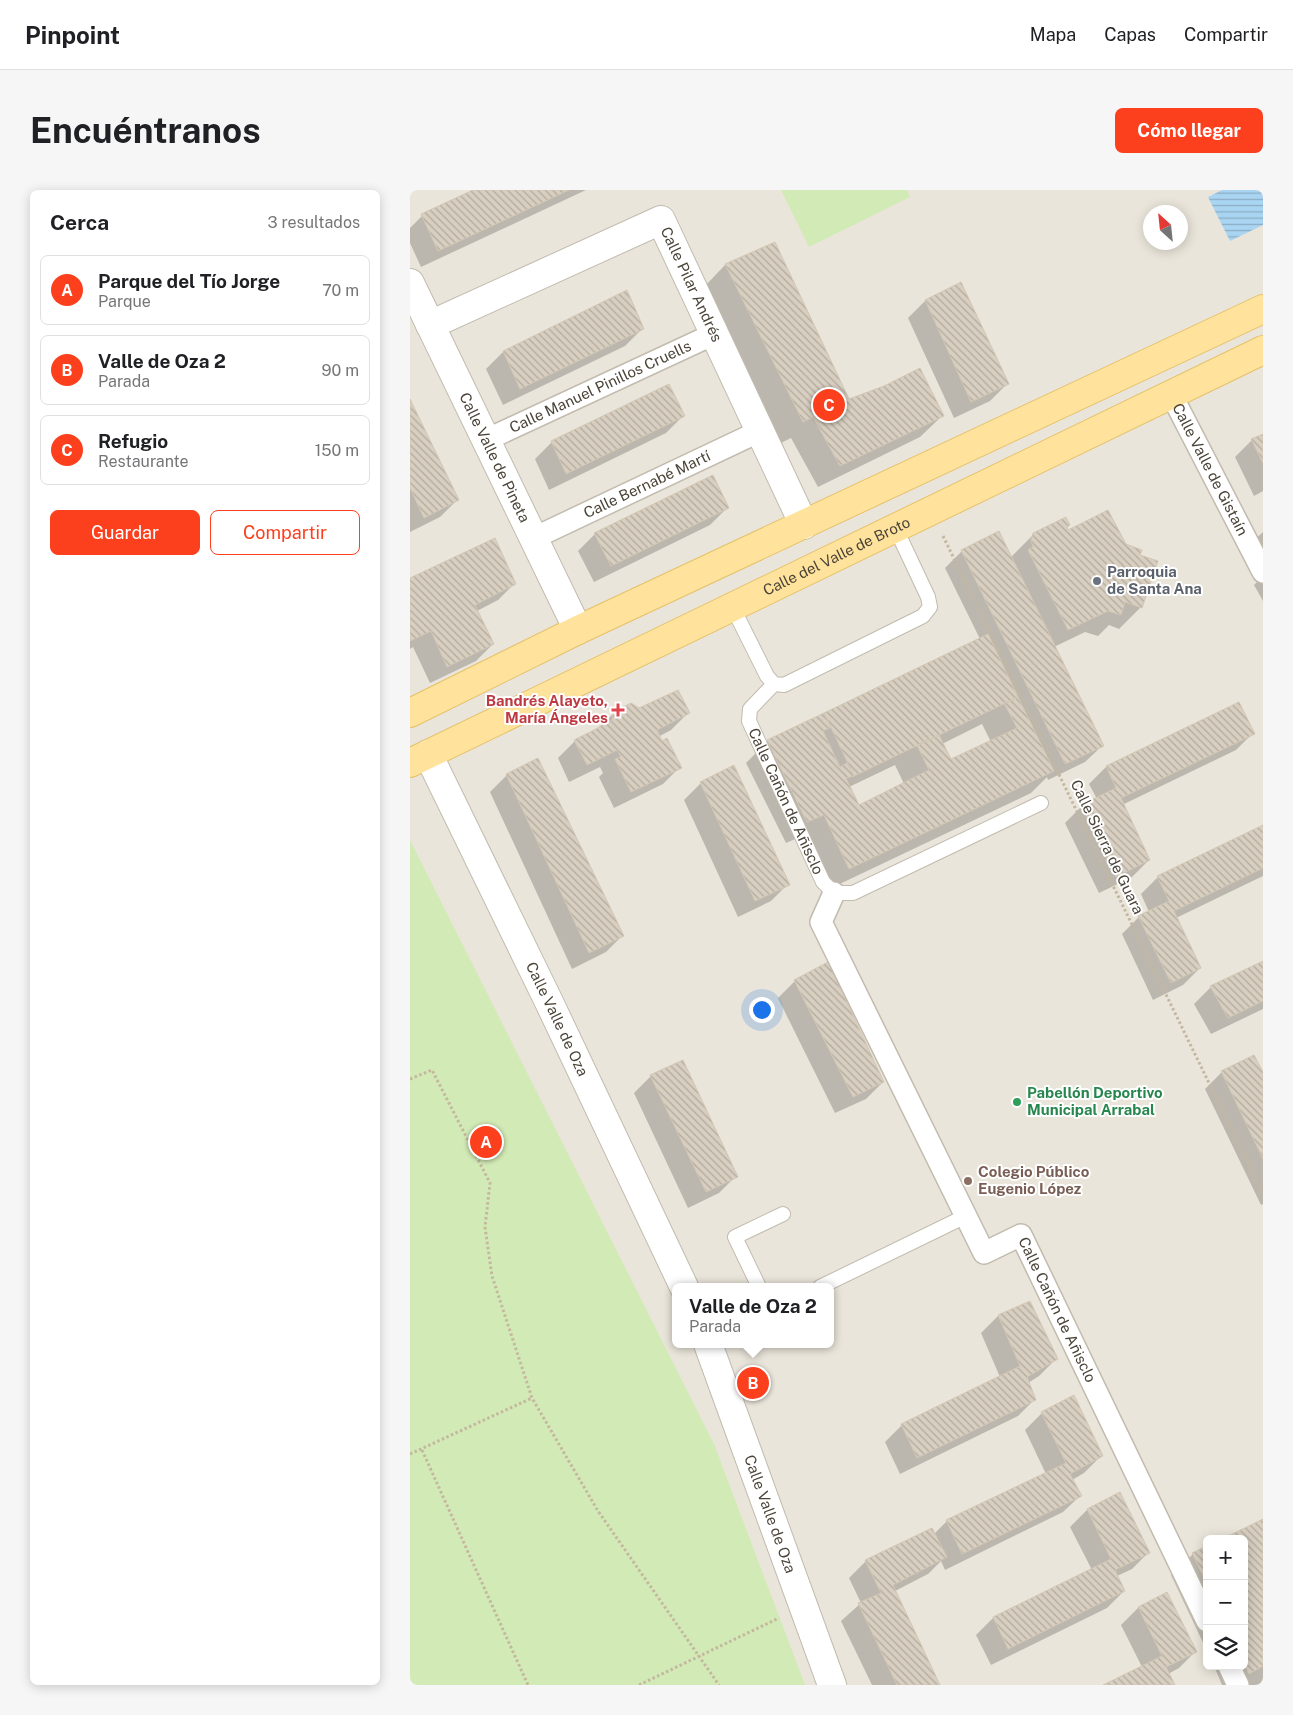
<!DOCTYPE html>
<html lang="es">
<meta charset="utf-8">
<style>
:root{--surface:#fff;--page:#f6f6f6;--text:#202124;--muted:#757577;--line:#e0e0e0;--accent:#fc3f1d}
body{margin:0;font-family:"Public Sans",sans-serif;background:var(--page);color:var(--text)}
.controls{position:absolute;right:15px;bottom:15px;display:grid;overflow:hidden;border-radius:8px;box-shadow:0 2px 12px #0003}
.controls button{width:45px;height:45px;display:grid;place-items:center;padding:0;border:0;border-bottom:1px solid var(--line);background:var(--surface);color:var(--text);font:25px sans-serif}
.compass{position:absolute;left:733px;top:15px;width:45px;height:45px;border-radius:50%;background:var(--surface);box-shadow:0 2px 12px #0003;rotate:333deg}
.you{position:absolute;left:351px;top:819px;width:18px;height:18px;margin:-12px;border:4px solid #fff;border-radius:50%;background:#1a73e8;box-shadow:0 0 0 8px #1a73e833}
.badge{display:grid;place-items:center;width:32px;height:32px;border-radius:50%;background:var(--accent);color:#fff;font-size:16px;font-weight:700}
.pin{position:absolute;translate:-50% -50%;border:2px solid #fff;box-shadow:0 1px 5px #0006}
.popup{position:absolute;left:262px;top:1093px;width:162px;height:65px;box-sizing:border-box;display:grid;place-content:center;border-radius:8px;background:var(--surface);filter:drop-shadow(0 1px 4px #0005);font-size:16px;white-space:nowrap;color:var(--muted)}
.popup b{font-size:19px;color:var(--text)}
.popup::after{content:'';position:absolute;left:50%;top:100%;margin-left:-10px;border:10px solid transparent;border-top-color:var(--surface)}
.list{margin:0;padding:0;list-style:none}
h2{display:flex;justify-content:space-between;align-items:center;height:65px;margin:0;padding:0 20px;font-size:21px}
h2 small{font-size:16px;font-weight:400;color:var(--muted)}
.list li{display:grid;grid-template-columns:32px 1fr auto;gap:15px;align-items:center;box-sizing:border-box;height:70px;margin:0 10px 10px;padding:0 10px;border:1px solid var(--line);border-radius:8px}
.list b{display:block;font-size:19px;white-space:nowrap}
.list p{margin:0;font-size:16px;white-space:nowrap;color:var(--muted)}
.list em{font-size:16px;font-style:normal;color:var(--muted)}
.actions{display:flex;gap:10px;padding:15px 20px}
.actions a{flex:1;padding:11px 0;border:1px solid var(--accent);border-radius:8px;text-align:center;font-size:18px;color:var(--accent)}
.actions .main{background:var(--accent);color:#fff}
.icon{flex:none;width:28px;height:28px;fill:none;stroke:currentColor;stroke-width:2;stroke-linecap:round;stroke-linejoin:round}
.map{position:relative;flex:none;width:853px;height:1495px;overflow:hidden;border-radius:8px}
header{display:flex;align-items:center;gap:30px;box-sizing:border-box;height:70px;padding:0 25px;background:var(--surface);border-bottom:1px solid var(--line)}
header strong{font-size:24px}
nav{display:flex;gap:28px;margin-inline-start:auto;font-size:18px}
.intro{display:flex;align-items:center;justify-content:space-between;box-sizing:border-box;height:120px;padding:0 30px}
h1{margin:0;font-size:35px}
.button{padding:12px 22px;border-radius:8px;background:var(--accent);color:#fff;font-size:18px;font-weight:700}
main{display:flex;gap:30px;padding:0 30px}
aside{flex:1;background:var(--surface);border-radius:8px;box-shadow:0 2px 12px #0003}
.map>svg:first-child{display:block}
</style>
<header>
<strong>Pinpoint</strong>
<nav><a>Mapa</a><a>Capas</a><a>Compartir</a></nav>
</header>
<div class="intro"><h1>Encuéntranos</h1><a class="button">Cómo llegar</a></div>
<main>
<aside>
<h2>Cerca<small>3 resultados</small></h2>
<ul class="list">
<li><span class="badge">A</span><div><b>Parque del Tío Jorge</b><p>Parque</p></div><em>70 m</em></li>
<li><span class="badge">B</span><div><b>Valle de Oza 2</b><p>Parada</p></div><em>90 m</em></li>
<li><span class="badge">C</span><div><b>Refugio</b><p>Restaurante</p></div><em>150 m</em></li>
</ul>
<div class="actions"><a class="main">Guardar</a><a>Compartir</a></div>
</aside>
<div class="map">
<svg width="853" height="1495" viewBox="0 0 853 1495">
<defs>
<pattern id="water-rules" width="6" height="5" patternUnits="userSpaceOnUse" patternTransform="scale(1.25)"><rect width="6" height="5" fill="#a9d4f2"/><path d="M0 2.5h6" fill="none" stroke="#8caec5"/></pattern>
<pattern id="building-back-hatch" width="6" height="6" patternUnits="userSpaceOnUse" patternTransform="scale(1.25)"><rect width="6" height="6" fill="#d8cfc1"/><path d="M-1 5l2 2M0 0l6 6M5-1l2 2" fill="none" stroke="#b1aa9e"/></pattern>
</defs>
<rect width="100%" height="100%" fill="#f6f3ec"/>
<path fill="#eae5da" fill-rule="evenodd" d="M0,0H853V1495H374L0,691ZM741,22H771V52H741ZM266,1097H420V1154H266ZM797,1349H834V1476H797Z"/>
<path fill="#d2eab5" d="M371,0H497L500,7L399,57Z
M0,650L304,1254L395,1495H0Z"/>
<path fill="url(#water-rules)" d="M812,0H853V35L820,51L798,7Z"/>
<path fill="#0003" fill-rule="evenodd" d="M66,0H176L11,77L0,53V38L12,26Z
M364,53L438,211L532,226L510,247L408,297L381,248L371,253L294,97L315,75Z
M550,94L597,194L580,211L544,228L498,128L515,111Z
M232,139L215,156L93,215L76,179L93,162Z
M0,212L47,310L30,327L0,342Z
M273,226L256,243L139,300L125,269L142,252Z
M853,245V301L844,306L825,267L842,250Z
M317,318L300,335L184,392L168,361L185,344Z
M656,338L658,342L715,355L728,365L731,417L709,439L699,435L688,446L675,442L644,457L692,556L675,572L638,590L637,587L621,603L417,700L392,646L376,653L336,573L358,551L570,449L535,378L552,361L601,367L624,344ZM572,534L581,552L540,571L532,554ZM485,575L494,594L448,616L439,597Z
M853,342V411L844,395L848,391L833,361Z
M0,390L105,393L88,410L67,421L83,454L66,471L20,493L3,457L0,459Z
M229,520L278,523L261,540L248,547L270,577L253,594L204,618L189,587L193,583L190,577L159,592L148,568L165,551L187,539L204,523Z
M843,543L826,560L712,615L739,670L722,687L689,703L655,633L672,616L687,609L679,594L696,577Z
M97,585L213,745L196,762L162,779L80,602Z
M291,593L378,694L361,711L328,727L274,610Z
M853,636V686L766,728L790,778L773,795L743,810L712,744L729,727L739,722L731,704L748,687Z
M853,772V819L801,844L784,814L801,797Z
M385,791L473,892L456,909L425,923L368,808Z
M844,867L853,885V1014L851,1015L795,899L812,882Z
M241,886L326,986L309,1003L278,1018L224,903Z
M620,1113L646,1169L629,1186L618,1193L625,1209L608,1226L490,1284L475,1252L492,1235L590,1187L571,1143L588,1126Z
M663,1207L691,1266L674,1283L662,1290L670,1306L653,1322L535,1380L531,1371L518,1384L485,1401L529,1495H462L431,1431L451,1413L439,1388L456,1371L524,1344L537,1331L636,1284L615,1240L632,1223Z
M710,1304L739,1362L722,1379L707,1386L714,1401L697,1418L581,1475L566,1445L583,1428L682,1380L660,1337L677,1320Z
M853,1330V1495H839L838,1493L834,1495H812L804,1476H834V1349H814Z
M797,1357V1461L761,1385L783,1364Z
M757,1404L786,1461L769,1478L758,1484L763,1495H696L732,1477L711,1435L728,1418Z"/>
<path fill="url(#building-back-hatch)" stroke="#d3c7b4" d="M63,0H159L28,61L11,24Z
M365,52L439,209L474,196L510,178L534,226L430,276L403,227L393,232L315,74Z
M551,92L599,194L561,212L515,110Z
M217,100L234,139L110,199L93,161Z
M259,194L275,226L156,284L141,251Z
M0,209L49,310L14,328L0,298Z
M853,244V273L841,249Z
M303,285L319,318L201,376L184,343Z
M698,320L716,354L732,360L730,365L748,371L732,418L715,412L711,425L698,421L658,440L618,360L623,357L621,351L623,343L656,327L660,335L657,337L658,340Z
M589,341L694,556L655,574L551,360Z
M85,348L106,394L65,415L84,454L37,477L21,441L0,451V388Z
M578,444L608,507L444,586L414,523Z
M268,500L280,523L247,540L252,551L257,548L272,578L221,602L205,569L211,567L207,560L177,575L164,550L202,531L203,522L221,513L229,518Z
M608,507L644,581L439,679L414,625L397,632L357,550L414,523L421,537L413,541L430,577L437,573L444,586L436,588L449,615L519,580L507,555L529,545L541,569L607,538L594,513Z
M829,512L845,544L711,608L740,670L706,687L671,615L706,598L696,576Z
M128,568L214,746L179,763L96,584Z
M324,575L380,695L345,711L290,592Z
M853,635V678L764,721L791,778L761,793L728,726L759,711L747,686Z
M853,771V811L818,828L800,796Z
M418,772L474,892L443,907L384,790Z
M844,865L853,882V969L811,881Z
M273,870L328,987L296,1002L240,885Z
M620,1111L648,1169L617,1187L626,1210L507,1268L491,1234L610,1176L588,1125Z
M664,1205L693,1266L660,1284L672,1306L552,1364L536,1330L656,1273L631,1222Z
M710,1302L740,1363L705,1380L715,1401L598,1459L583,1427L701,1369L677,1319Z
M853,1329V1476L839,1484L834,1474V1349H812Z
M522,1338L537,1367L483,1395L530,1495H487L448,1413L471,1403L455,1370Z
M797,1356V1394L782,1363Z
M757,1402L787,1462L756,1477L765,1495H693L752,1466L728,1417Z"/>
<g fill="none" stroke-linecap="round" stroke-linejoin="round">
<defs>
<g id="service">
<path d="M322,416L357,486L364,494L374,495L513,426L520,417L518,407L485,337"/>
<path id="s1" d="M364,494L340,519L339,531L413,692L424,703H443L631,613"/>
<path d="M349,1097L325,1047L373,1024"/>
<path d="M410,1097L556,1026"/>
</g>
<g id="pedestrian">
<path id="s2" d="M761,204L853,382"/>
<path id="s3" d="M76,250L304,144"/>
<path id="s4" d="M124,348L350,241"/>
<path id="s5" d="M424,703L411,732L574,1063L611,1045L797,1431"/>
<path d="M819,1476L828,1495"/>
</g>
<g id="minor">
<path id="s6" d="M0,93L168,440"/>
<path id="s7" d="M20,135L251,30L394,335"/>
<path id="s8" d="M18,564L139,812L274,1097"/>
<path id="s9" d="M298,1154L422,1495"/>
</g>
<g id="primary">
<path d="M0,523L168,440L853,119"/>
<path id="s10" d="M0,573L853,160"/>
</g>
</defs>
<use href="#service" stroke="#c2bbae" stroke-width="16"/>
<use href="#pedestrian" stroke="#c2bbae" stroke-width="24"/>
<use href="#minor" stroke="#c2bbae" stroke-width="30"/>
<use href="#primary" stroke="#e6c16a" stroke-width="30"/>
<path stroke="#c4b79f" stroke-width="3" stroke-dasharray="2.5 2.5" stroke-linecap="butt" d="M533,346L853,1004
M0,889L22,880L80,993L75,1037L82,1086L122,1208L188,1321L309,1495
M12,1260L118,1495
M0,1264L122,1208
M229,1495L369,1428"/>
<use href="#service" stroke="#fff" stroke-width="14"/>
<use href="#pedestrian" stroke="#fff" stroke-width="21"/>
<use href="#minor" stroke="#fff" stroke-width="28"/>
<use href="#primary" stroke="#ffe39c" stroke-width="28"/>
</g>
<circle fill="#6b7280" stroke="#fff" stroke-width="2" cx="687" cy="391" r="5"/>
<path fill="#e0444e" stroke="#fff" stroke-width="2" d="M205.5 512.5h5v5h5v5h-5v5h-5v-5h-5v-5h5z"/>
<circle fill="#2e9e5b" stroke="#fff" stroke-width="2" cx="607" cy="912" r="5"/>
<circle fill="#8d6e63" stroke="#fff" stroke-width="2" cx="558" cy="991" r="5"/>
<g text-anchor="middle" stroke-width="4" stroke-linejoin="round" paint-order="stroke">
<g font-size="15" fill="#4b4439" stroke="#fff">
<text dy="5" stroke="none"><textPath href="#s7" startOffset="325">Calle Pilar Andrés</textPath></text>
<text dy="5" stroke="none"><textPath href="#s3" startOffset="126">Calle Manuel Pinillos Cruells</textPath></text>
<text dy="5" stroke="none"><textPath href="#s6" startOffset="194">Calle Valle de Pineta</textPath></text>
<text dy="5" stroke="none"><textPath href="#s2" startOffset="85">Calle Valle de Gistaín</textPath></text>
<text dy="5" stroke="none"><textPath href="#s4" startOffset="125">Calle Bernabé Martí</textPath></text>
<text dy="5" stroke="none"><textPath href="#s10" startOffset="474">Calle del Valle de Broto</textPath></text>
<text dy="5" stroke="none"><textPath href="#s1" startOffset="135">Calle Cañón de Añisclo</textPath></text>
<text transform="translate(697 657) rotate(64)" y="5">Calle Sierra de Guara</text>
<text dy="5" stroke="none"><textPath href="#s8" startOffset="295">Calle Valle de Oza</textPath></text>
<text dy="5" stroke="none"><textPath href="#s5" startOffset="525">Calle Cañón de Añisclo</textPath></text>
<text dy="5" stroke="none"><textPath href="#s9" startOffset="181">Calle Valle de Oza</textPath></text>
</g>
<g font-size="15" font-weight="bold" fill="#5b616d" stroke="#fff" text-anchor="start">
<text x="697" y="387">Parroquia<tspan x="697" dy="17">de Santa Ana</tspan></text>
</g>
<g font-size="15" font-weight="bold" fill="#be3a42" stroke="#fff" text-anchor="end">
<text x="198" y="516">Bandrés Alayeto,<tspan x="198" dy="17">María Ángeles</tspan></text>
</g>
<g font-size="15" font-weight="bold" fill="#27864d" stroke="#fff" text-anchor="start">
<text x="617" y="908">Pabellón Deportivo<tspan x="617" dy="17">Municipal Arrabal</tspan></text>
</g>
<g font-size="15" font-weight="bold" fill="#785e54" stroke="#fff" text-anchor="start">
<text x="568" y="987">Colegio Público<tspan x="568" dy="17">Eugenio López</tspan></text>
</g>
</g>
</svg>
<div class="controls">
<button>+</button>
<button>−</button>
<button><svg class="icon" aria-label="layers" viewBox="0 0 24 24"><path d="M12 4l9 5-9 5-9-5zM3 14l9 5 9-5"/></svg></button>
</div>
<svg class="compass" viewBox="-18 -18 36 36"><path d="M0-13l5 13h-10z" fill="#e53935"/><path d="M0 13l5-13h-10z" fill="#757577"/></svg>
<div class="you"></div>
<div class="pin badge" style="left:76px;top:952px">A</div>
<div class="pin badge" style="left:343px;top:1193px">B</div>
<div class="popup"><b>Valle de Oza 2</b>Parada</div>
<div class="pin badge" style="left:419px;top:215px">C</div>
</div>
</main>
